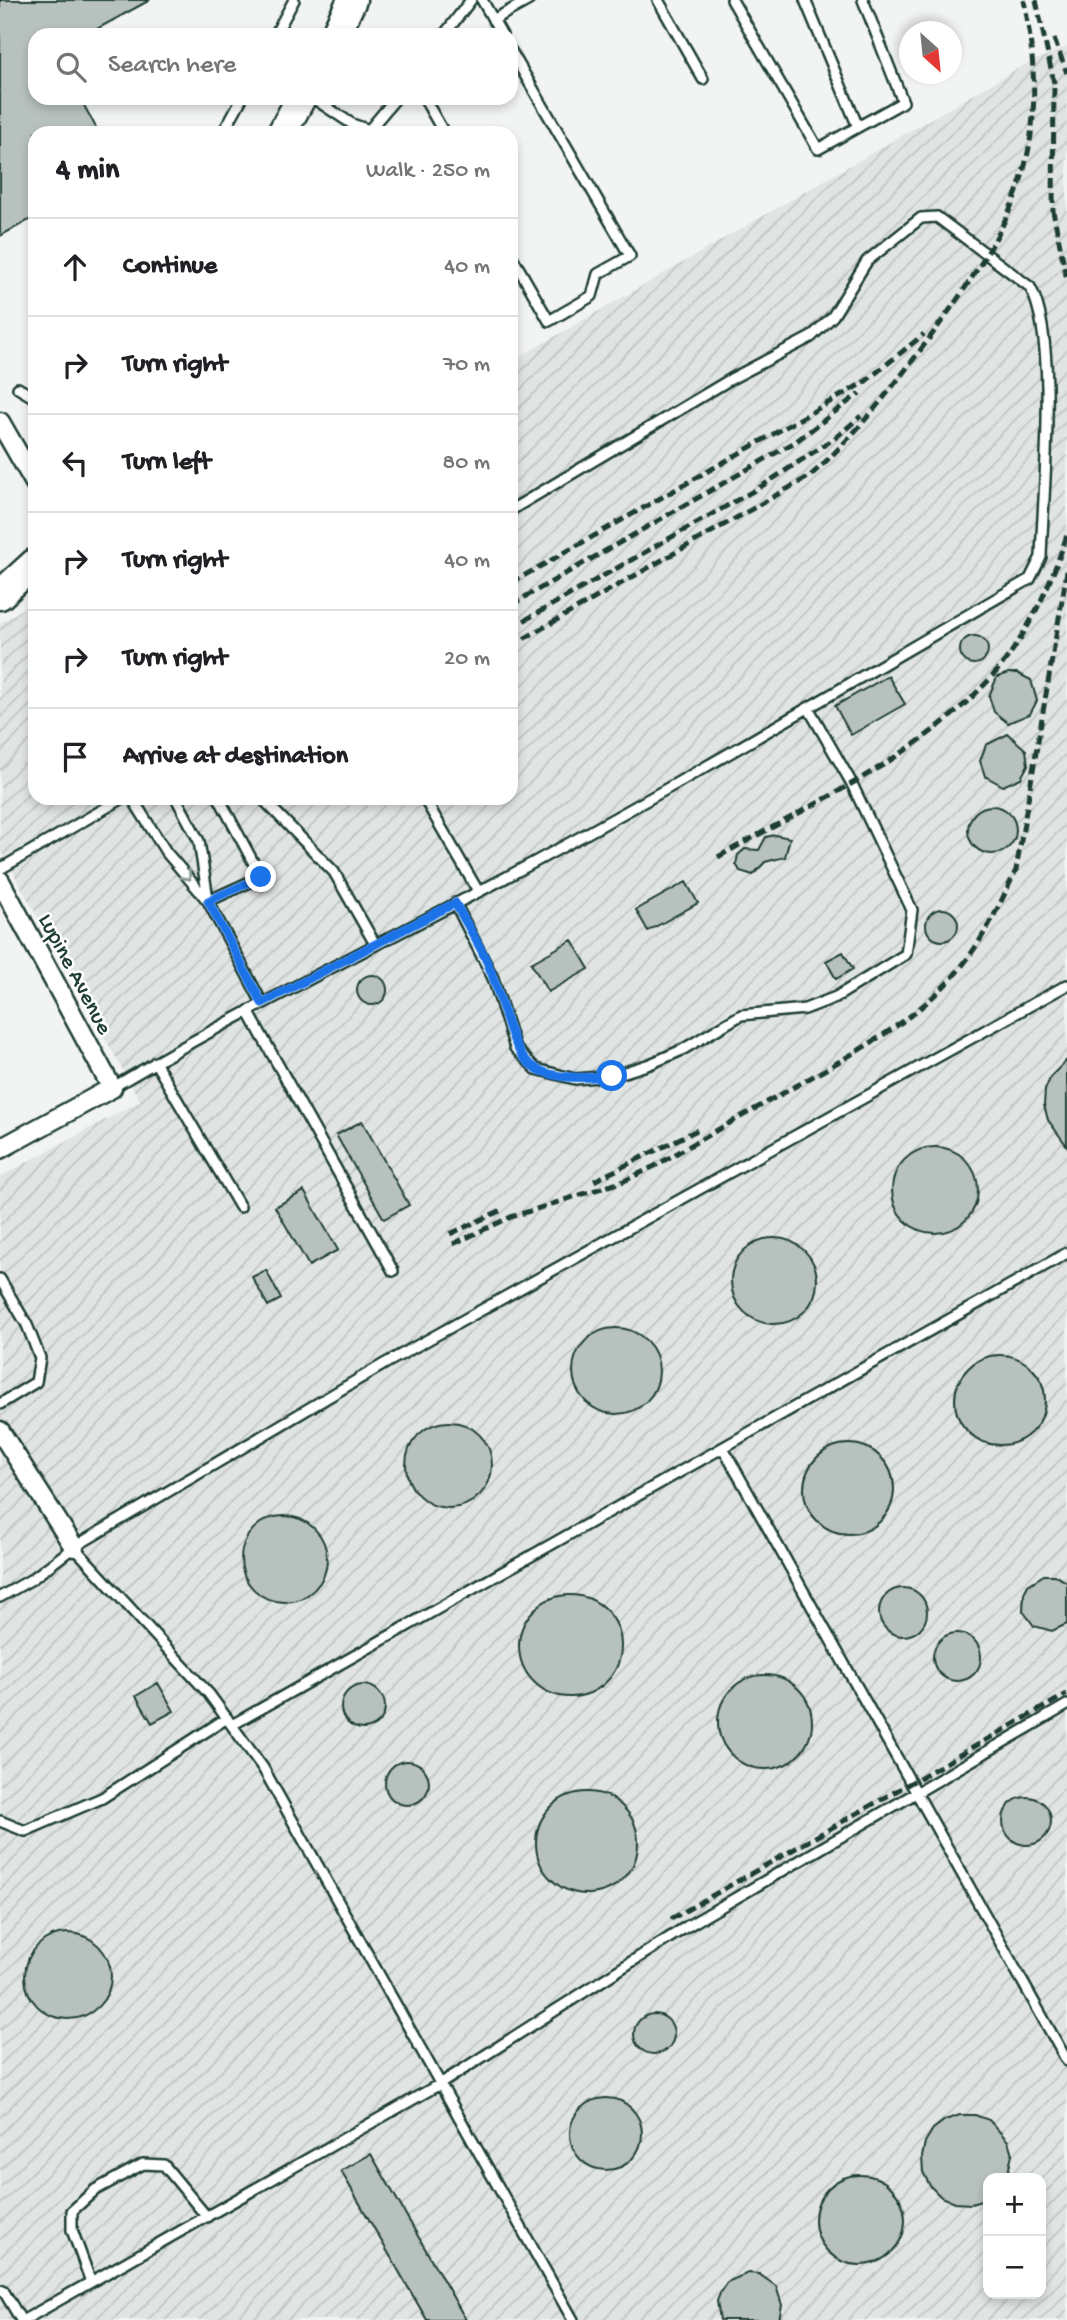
<!DOCTYPE html>
<meta charset="utf-8">
<style>
:root{--surface:#fff;--page:#f6f6f6;--text:#202124;--muted:#757577;--line:#e0e0e0}
body{margin:0;font-family:"Gochi Hand",sans-serif;background:var(--page);color:var(--text)}
.controls{position:absolute;right:21px;bottom:21px;display:grid;overflow:hidden;border-radius:14px;box-shadow:0 4px 10px #0003}
.controls button{width:63px;height:63px;display:grid;place-items:center;padding:0;border:0;border-bottom:2px solid var(--line);background:var(--surface);color:var(--text);font:35px sans-serif}
.compass{position:absolute;left:899px;top:21px;width:63px;height:63px;border-radius:50%;background:var(--surface);box-shadow:0 4px 10px #0003;rotate:153deg}
.stop{position:absolute;width:21px;height:21px;margin:-16px;border:5px solid #1a73e8;border-radius:50%;background:#fff}
.stop.end{background:#1a73e8;border-color:#fff;box-shadow:0 2px 7px #0008}
.list{margin:0;padding:0;list-style:none}
h2{display:flex;justify-content:space-between;align-items:center;height:91px;margin:0;padding:0 28px;font-size:30px}
h2 small{font-size:23px;font-weight:400;color:var(--muted)}
.list li{display:grid;grid-template-columns:46px 1fr auto;gap:21px;align-items:center;box-sizing:border-box;height:98px;padding:0 28px;border-top:2px solid var(--line)}
.list b{display:block;font-size:26px;white-space:nowrap}
.list em{font-size:23px;font-style:normal;color:var(--muted)}
.icon{flex:none;width:38px;height:38px;fill:none;stroke:currentColor;stroke-width:2;stroke-linecap:round;stroke-linejoin:round}
.map{position:relative;flex:none;width:1067px;height:2320px;overflow:hidden}
.search{position:absolute;background:var(--surface);box-shadow:0 4px 10px #0003;left:28px;top:28px;width:490px;height:77px;display:flex;align-items:center;gap:18px;box-sizing:border-box;padding:0 24px;border-radius:21px;color:var(--muted);font-size:26px}
.panel{position:absolute;background:var(--surface);box-shadow:0 4px 10px #0003;left:28px;top:126px;width:490px;height:679px;border-radius:21px}
.map>svg:first-child{display:block}
</style>
<div class="map">
<svg width="1067" height="2320" viewBox="0 0 1067 2320">
<defs>
<pattern id="industrial-furrows" width="10" height="10" patternUnits="userSpaceOnUse" patternTransform="scale(1.75)"><rect width="10" height="10" fill="#e0e4e3"/><path d="M-1 1l2-2M0 10L10 0M9 11l2-2" fill="none" stroke="#c0c4c3"/></pattern>
</defs>
<rect width="100%" height="100%" fill="#f2f3f3"/>
<filter id="ink" filterUnits="userSpaceOnUse"><feTurbulence type="fractalNoise" baseFrequency=".0143" numOctaves="2"/><feDisplacementMap in="SourceGraphic" scale="14" xChannelSelector="R" yChannelSelector="G"/><feConvolveMatrix kernelMatrix="1 2 1 2 8 2 1 2 1" color-interpolation-filters="sRGB"/></filter>
<g filter="url(#ink)">
<path fill="url(#industrial-furrows)" fill-rule="evenodd" d="M1067,47V2320H0V1177L140,1101L0,849V624L35,600V798H511V362L1024,65ZM988,2178H1041V2294H988Z"/>
<path fill="#b7c1bd" stroke="#1f3d34" stroke-width="2" d="M0,0H150L86,35H35V98H80L99,133H35V217L0,236Z
M960 650a14 14 0 1 1 28 0a14 14 0 1 1-28 0Z
M1009,673H1017L1031,680L1037,701L1030,714L1008,723L994,712L989,696L997,677Z
M888,676L905,704L851,735L835,706Z
M1008,734L1026,750L1028,765L1021,778L1003,786L985,776L980,761L986,745Z
M968 830a24 24 0 1 1 48 0a24 24 0 1 1-48 0Z
M775,835L790,838L785,857L765,862L753,875L740,871L736,864L738,855L745,849L759,850L766,837Z
M686,882L698,903L648,931L636,910Z
M926 925a16 16 0 1 1 32 0a16 16 0 1 1-32 0Z
M572,940L589,969L548,992L531,963Z
M843,952L853,969L836,979L826,961Z
M357 990a15 15 0 1 1 30 0a15 15 0 1 1-30 0Z
M1067,1060V1146L1048,1120L1044,1105L1045,1090L1051,1076Z
M362,1121L409,1205L384,1219L336,1135Z
M892 1190a43 43 0 1 1 86 0a43 43 0 1 1-86 0Z
M304,1191L338,1250L309,1266L275,1207Z
M731 1281a43 43 0 1 1 86 0a43 43 0 1 1-86 0Z
M266,1270L281,1299L268,1306L252,1277Z
M573 1371a43 43 0 1 1 86 0a43 43 0 1 1-86 0Z
M955 1400a45 45 0 1 1 90 0a45 45 0 1 1-90 0Z
M406 1465a43 43 0 1 1 86 0a43 43 0 1 1-86 0Z
M804 1489a45 45 0 1 1 90 0a45 45 0 1 1-90 0Z
M241 1559a43 43 0 1 1 86 0a43 43 0 1 1-86 0Z
M1044,1575H1054L1067,1582V1624L1052,1631L1034,1626L1023,1611L1024,1593L1028,1585Z
M879 1612a24 24 0 1 1 48 0a24 24 0 1 1-48 0Z
M519 1646a51 51 0 1 1 102 0a51 51 0 1 1-102 0Z
M933 1657a24 24 0 1 1 48 0a24 24 0 1 1-48 0Z
M718 1722a47 47 0 1 1 94 0a47 47 0 1 1-94 0Z
M158,1683L174,1711L152,1723L136,1696Z
M341 1707a22 22 0 1 1 44 0a22 22 0 1 1-44 0Z
M385 1783a22 22 0 1 1 44 0a22 22 0 1 1-44 0Z
M536 1843a51 51 0 1 1 102 0a51 51 0 1 1-102 0Z
M1003 1821a24 24 0 1 1 48 0a24 24 0 1 1-48 0Z
M25 1976a43 43 0 1 1 86 0a43 43 0 1 1-86 0Z
M634 2034a20 20 0 1 1 40 0a20 20 0 1 1-40 0Z
M570 2134a36 36 0 1 1 72 0a36 36 0 1 1-72 0Z
M960,2115H975L989,2120L1008,2141L1012,2154L1007,2178H988V2199L971,2204L955,2203L941,2197L930,2186L923,2172L922,2157L925,2142L933,2129L945,2120Z
M371,2154L466,2320H427L341,2171Z
M815 2220a45 45 0 1 1 90 0a45 45 0 1 1-90 0Z
M748,2273L759,2274L776,2286L782,2305L779,2320H720L717,2301L721,2291L727,2282Z"/>
<g fill="none" stroke-linecap="round" stroke-linejoin="round">
<defs>
<path id="lane" d="M482,0L502,35
M658,0L703,79
M732,0L818,149L903,102L863,0
M805,0L858,127
M493,20L529,0
M275,35L294,0
M444,35L471,0
M511,51L630,256L598,274L592,296L549,321L511,255
M313,98L352,124L369,130L396,98
M424,98L444,133
M223,133L242,98
M18,388L35,398
M132,798L166,852L208,901L262,1003
M176,798L199,841L208,899
M262,798L334,872L375,944
M424,798L478,891
M0,869L123,798
M208,901L261,877L219,798
M455,903L493,978L515,1048L536,1069L575,1079L612,1076L650,1064L682,1050L741,1015L805,1009L836,997L906,954L912,910L851,782L809,709
M248,1011L393,1271
M155,1062L240,1207
M112,1088C239,1012 372,948 503,879C681,784 855,680 1030,579L1041,557C1043,494 1059,338 1030,287L937,217L921,218L867,261L833,316L811,337L731,379L511,510
M0,1279L27,1325L40,1358L36,1382L0,1404
M723,1448L1067,2061
M74,1547L209,1694L263,1768L573,2320
M0,1597L32,1579L74,1547L386,1363L1067,985
M232,1725L1067,1253
M0,1821L25,1831L102,1798L227,1718
M91,2282L72,2230V2211L95,2190L143,2164L164,2165L207,2217
M0,2291L3,2290L21,2320
M24,2320L440,2084L686,1927L1067,1705"/>
<path id="street" d="M0,422L35,483
M0,881L112,1088L0,1149
M0,1431L74,1547"/>
<path id="primary" d="M335,35L352,0
M282,133L301,98
M0,595L35,563"/>
</defs>
<use href="#lane" stroke="#1f3d34" stroke-width="14"/>
<use href="#street" stroke="#1f3d34" stroke-width="23"/>
<use href="#primary" stroke="#1f3d34" stroke-width="33"/>
<use href="#lane" stroke="#fff" stroke-width="9"/>
<use href="#street" stroke="#fff" stroke-width="18"/>
<use href="#primary" stroke="#fff" stroke-width="28"/>
<path stroke="#1f3d34" stroke-width="5" stroke-dasharray="10 5" stroke-linecap="butt" d="M1036,0L1054,83L1053,211L1067,280
M1054,39L1067,73
M511,583L842,395L866,381L924,334
M511,605L795,442L860,393
M511,628L762,486L835,438L861,416
M511,646L810,476C855,436 889,392 925,344C1016,221 1053,156 1024,0
M718,857C813,803 923,756 996,672C1029,633 1051,583 1067,535
M594,1181L701,1128
M450,1234L504,1209
M453,1244L511,1217L624,1181L655,1166C704,1137 753,1110 803,1082C854,1053 906,1026 947,983C978,951 997,911 1016,870L1067,571
M671,1919L1067,1694"/>
</g>
<defs><path id="oneway-chevron" d="M-2-3.5L2.5 0L-2 3.5" fill="none" stroke-width="1.6" stroke-linecap="round" stroke-linejoin="round" transform="scale(1.75)"/></defs>
<use stroke="#8f9e9a" href="#oneway-chevron" transform="translate(187 876) rotate(49)"/>
</g>
<g fill="none" stroke-linecap="round" stroke-linejoin="round" filter="url(#ink)">
<path stroke="#1a73e8" stroke-width="9" d="M261,877L208,901L262,1003L455,903C469,928 485,953 494,980C520,1060 516,1084 612,1076"/>
</g>
<g text-anchor="middle" stroke-width="5" stroke-linejoin="round" paint-order="stroke">
<g font-size="23" fill="#1f3d34" stroke="#fff">
<text transform="translate(77 973) rotate(62)" y="8">Lupine Avenue</text>
</g>
</g>
</svg>
<div class="controls">
<button>+</button>
<button>−</button>
</div>
<svg class="compass" viewBox="-18 -18 36 36"><path d="M0-13l5 13h-10z" fill="#e53935"/><path d="M0 13l5-13h-10z" fill="#757577"/></svg>
<div class="stop" style="left:612px;top:1076px"></div>
<div class="stop end" style="left:261px;top:877px"></div>
<div class="search"><svg class="icon" aria-label="search" viewBox="0 0 24 24"><circle cx="10" cy="10" r="6"/><path d="M15 15l6 6"/></svg>Search here</div>
<section class="panel">
<h2>4 min<small>Walk · 250 m</small></h2>
<ul class="list">
<li><svg class="icon" aria-label="ahead" viewBox="0 0 24 24"><path d="M12 20V5M6 11l6-6 6 6"/></svg><div><b>Continue</b></div><em>40 m</em></li>
<li><svg class="icon" aria-label="right" viewBox="0 0 24 24"><path d="M7 20v-9h11M14 6l5 5-5 5"/></svg><div><b>Turn right</b></div><em>70 m</em></li>
<li><svg class="icon" aria-label="left" viewBox="0 0 24 24"><path d="M17 20v-9H6M10 6l-5 5 5 5"/></svg><div><b>Turn left</b></div><em>80 m</em></li>
<li><svg class="icon" aria-label="right" viewBox="0 0 24 24"><path d="M7 20v-9h11M14 6l5 5-5 5"/></svg><div><b>Turn right</b></div><em>40 m</em></li>
<li><svg class="icon" aria-label="right" viewBox="0 0 24 24"><path d="M7 20v-9h11M14 6l5 5-5 5"/></svg><div><b>Turn right</b></div><em>20 m</em></li>
<li><svg class="icon" aria-label="arrive" viewBox="0 0 24 24"><path d="M6 21V4h12l-3 4 3 4H6"/></svg><div><b>Arrive at destination</b></div></li>
</ul>
</section>
</div>
